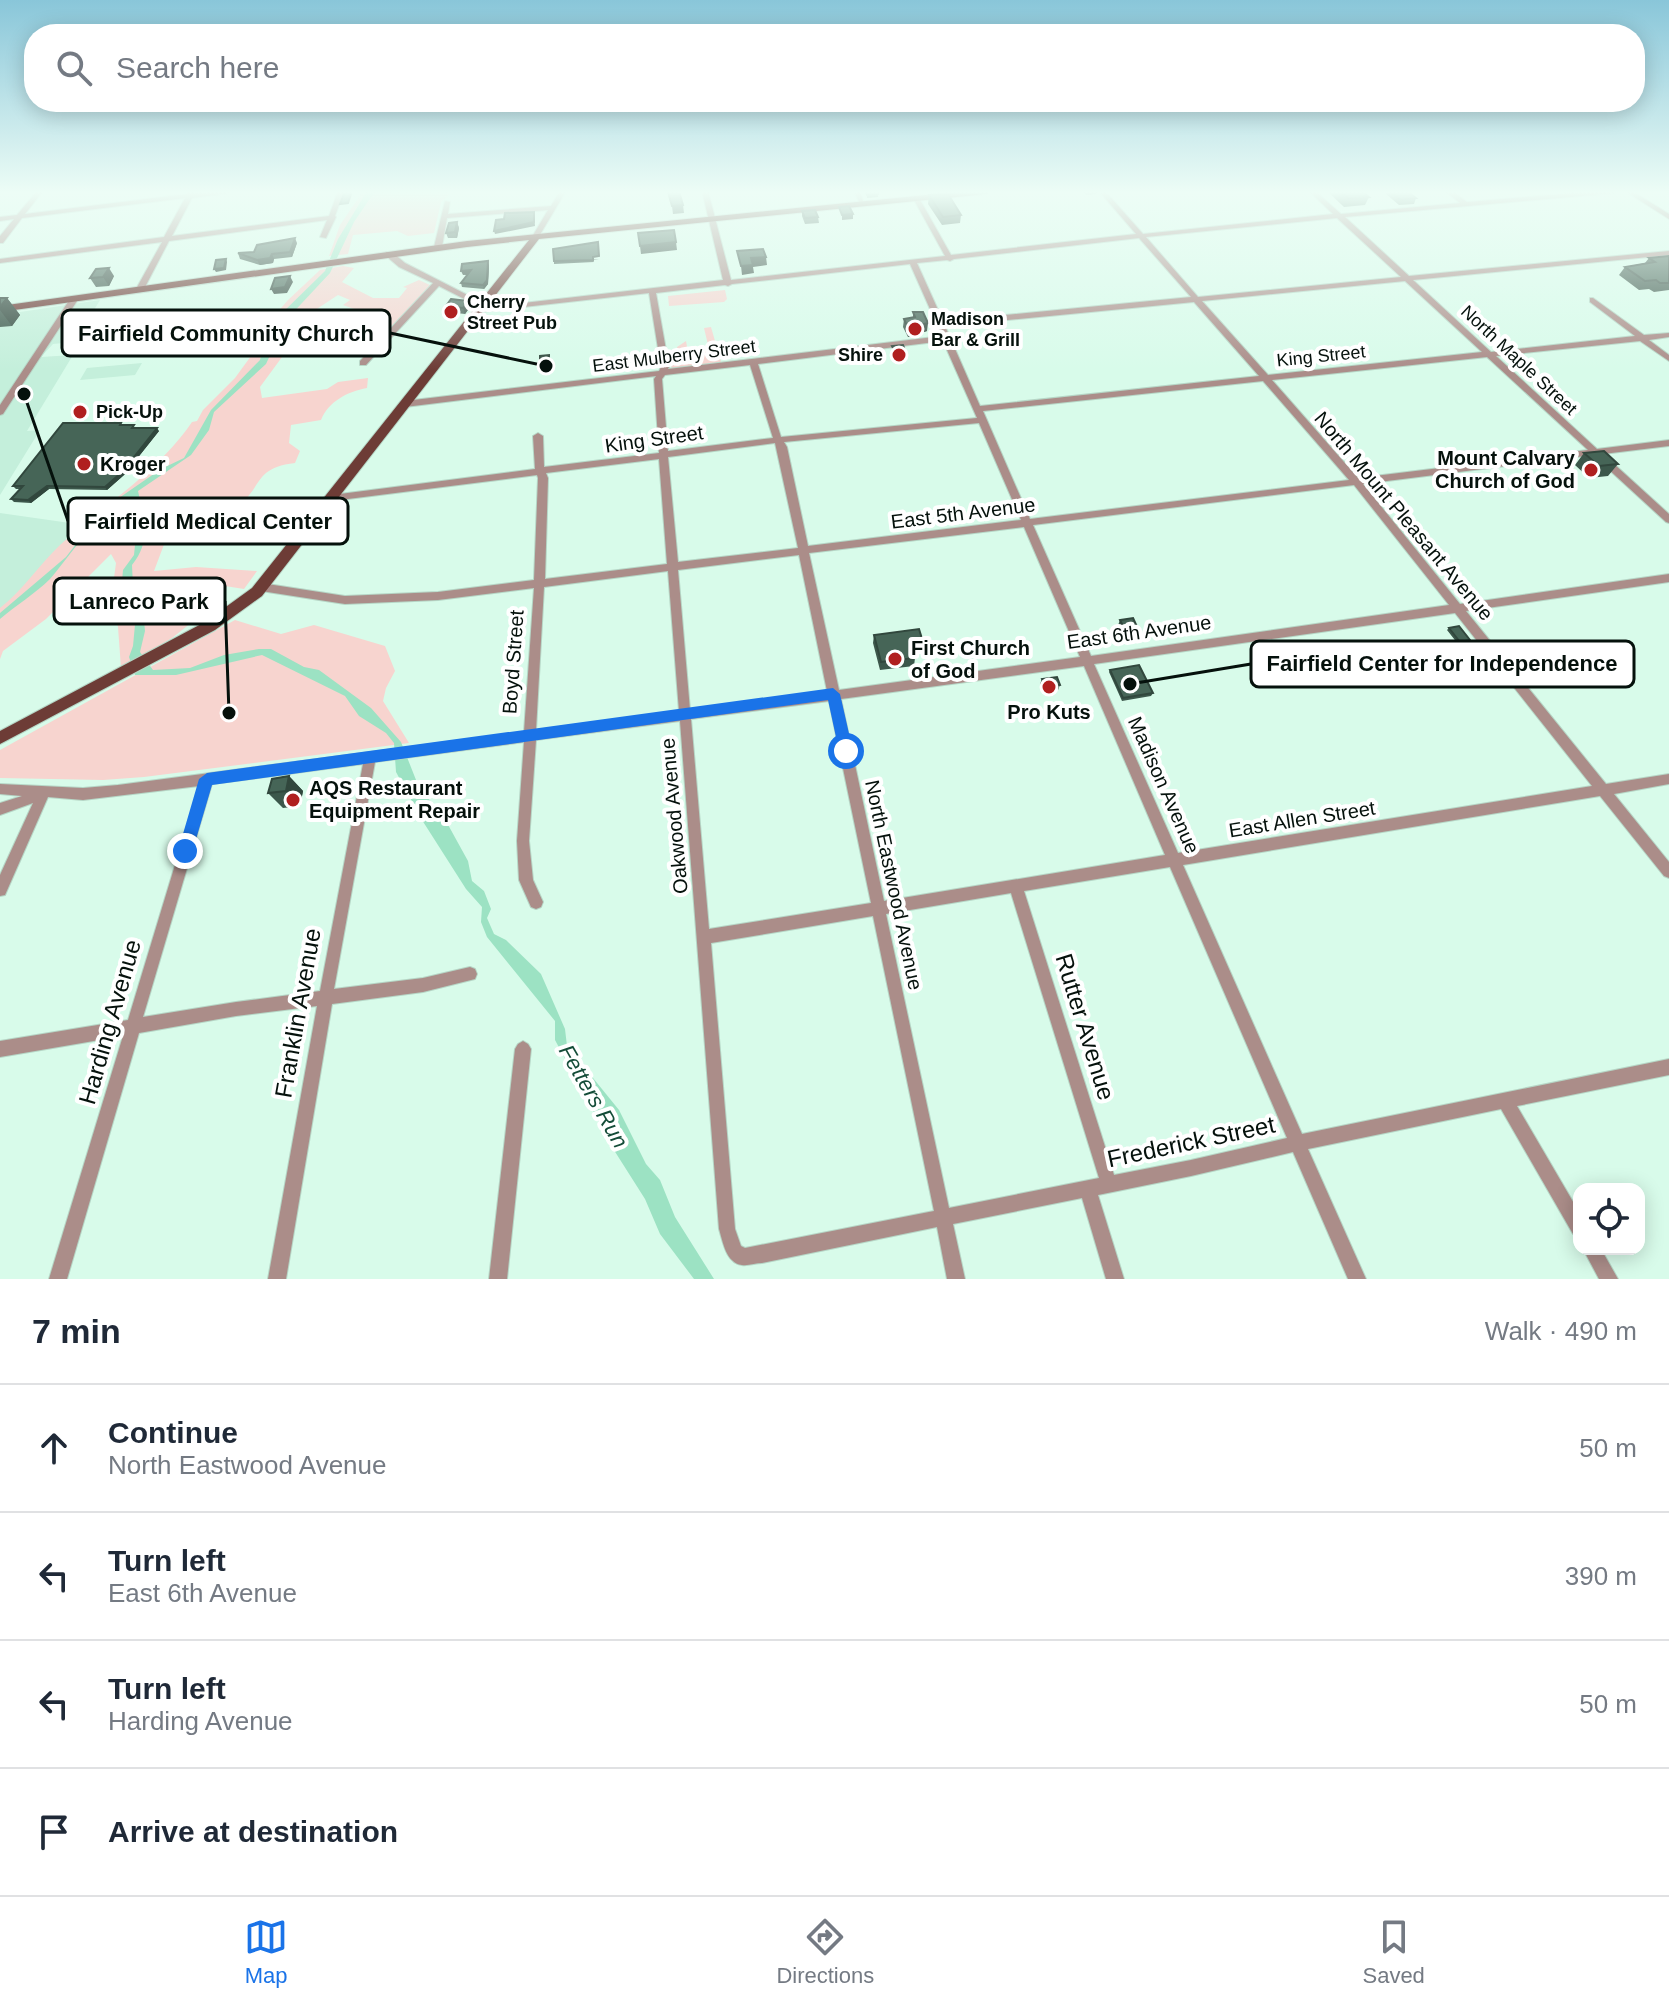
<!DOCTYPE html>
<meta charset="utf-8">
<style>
:root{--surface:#fff;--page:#f6f6f7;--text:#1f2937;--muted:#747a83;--line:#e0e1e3;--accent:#1a73e8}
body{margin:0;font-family:Helvetica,sans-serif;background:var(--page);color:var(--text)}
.controls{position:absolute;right:24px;bottom:24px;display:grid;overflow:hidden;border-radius:16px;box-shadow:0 4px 20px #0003}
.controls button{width:72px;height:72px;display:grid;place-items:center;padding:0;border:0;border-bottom:2px solid var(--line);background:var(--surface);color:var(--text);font:40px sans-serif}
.stop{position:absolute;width:24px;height:24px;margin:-18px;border:6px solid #1a73e8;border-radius:50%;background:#fff}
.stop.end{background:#1a73e8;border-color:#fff;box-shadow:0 2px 8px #0008}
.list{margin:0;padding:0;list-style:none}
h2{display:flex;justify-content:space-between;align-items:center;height:104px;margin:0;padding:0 32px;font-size:34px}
h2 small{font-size:26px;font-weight:400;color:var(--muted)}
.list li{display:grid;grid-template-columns:52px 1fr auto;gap:24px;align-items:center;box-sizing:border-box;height:128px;padding:0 32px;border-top:2px solid var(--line)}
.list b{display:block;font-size:30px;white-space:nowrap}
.list p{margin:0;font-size:26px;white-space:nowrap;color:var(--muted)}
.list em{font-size:26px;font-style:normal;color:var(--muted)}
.icon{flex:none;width:44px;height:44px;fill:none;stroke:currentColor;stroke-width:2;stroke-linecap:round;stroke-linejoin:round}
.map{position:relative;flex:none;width:1669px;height:1279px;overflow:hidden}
.search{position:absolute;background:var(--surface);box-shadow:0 4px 20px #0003;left:24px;right:24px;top:24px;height:88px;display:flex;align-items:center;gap:20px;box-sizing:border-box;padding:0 28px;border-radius:32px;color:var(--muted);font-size:30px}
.sheet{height:616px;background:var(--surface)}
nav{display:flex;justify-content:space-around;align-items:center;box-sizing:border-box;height:112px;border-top:2px solid var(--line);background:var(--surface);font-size:22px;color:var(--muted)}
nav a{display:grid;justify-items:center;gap:4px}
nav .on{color:var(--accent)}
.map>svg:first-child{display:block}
</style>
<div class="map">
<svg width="1669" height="1279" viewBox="0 0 1669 1279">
<rect width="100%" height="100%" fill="#d8fbea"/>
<path fill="#c4efdb" d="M100,300L82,330L92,329L84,341L53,344L41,357L73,355L27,431L40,430L0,495V315Z
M142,363L135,375L80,380L87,368Z
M0,513L98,527L0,616Z"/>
<path fill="#f7d4cf" d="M363,191H454L441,202L434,233L408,236L397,231L353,235L348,254L329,256L340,225Z
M343,266L354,268L342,282L373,298H399L407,288L403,287L419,280L432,286L392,329L378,331L382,319L350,322L349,335L345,337H348V341H358L325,344L328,327L339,321L344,322L360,311L343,305L350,300L338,295L294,324L285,353L260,387L262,398L327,389L338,382L368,378L367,388C347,392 329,401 321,420L291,425L289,443L300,451L295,463C252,468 264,488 236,507L235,517L205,530L183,517L174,518L154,571L196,567L257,571L244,589L206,583L181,612L201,615L172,638L121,668L118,627L111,600L116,563L111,554L46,619L3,651L0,659V608C23,590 39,565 60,545C104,505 158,472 192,422L197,421L203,410L235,378L251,356L262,330L288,300L320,270Z
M725,290L727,299L724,302L669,306L668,296Z
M711,327L721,362L830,348L673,369L671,367L677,360L680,366L677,347L686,341L688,352L709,349L704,328Z
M235,620L281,634L314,625L385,646L395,671L386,688L383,701L409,743L144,777L103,780L0,778V750Z"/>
<path fill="#9ce2c3" d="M367,191H375L354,222L330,273L273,334L268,342L272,351L266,364L214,412L209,430L191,455L138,491C144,519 152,540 132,565L133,587L139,609L143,611L145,631L140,652L153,670L190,668L224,655L259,649H271L304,667L319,670L371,708L401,742L420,790L441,812L468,861L472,881L484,891L491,909L487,918L494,934L506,940L541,974L565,1029L567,1046L619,1110L646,1164L660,1180L675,1217L714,1279H694L660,1234L645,1199L612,1147L555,1040V1021L487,937L481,922L482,907L466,889L422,820L396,772L394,743L386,733L359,716L345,696L262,655L176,675H135L129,657L133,646L136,614L130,611L121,592L123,570L134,555L139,505L134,497C108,497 68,559 50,579C35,594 16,605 0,619V613L66,557L103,509L161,469L184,458L211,410L260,360L265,340L278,317L325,271L338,239Z"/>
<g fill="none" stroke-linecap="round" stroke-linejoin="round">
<defs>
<path id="minor" d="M37,191H43L25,214L187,194L189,191H195L194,193L232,191L229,193L192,198L172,236L329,216L338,191H344L335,216L336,217L326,238L320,237L327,220L169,241L144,289L140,291L136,289L162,242L0,263V259L164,237L185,198L22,218L3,243H0V236L14,219L0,221V217L17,215Z
M560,191H566L538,238L532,237L548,210L447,218L442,247L438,249L434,247L445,201L450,202L448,214L551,206Z
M702,191H708L731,280L945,256L913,198L916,196L919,198L951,255L1136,234L1099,191H1105L1143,234L1333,214L1309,191H1315L1341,214L1460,203L1445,191H1452L1467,202L1597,191H1617L1614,193L1345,217L1409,276L1669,251V255L1413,280L1491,352L1635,336L1590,302V298H1593L1644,335L1669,333V337L1649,340L1669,355V361L1640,341L1496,356L1597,449L1669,440V446L1603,454L1669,514V523L1666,522L1593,455L1363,484L1460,604L1669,574V582L1466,611L1606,784L1669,774V784L1614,794L1669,862V878L1664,876L1600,796L1183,865L1302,1134L1669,1059V1075L1517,1106L1579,1212V1236L1573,1234L1501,1109L1308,1149L1366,1279H1348L1293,1152L1191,1176L1098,1195L1124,1279H1106L1082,1198L953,1224L965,1279H947L937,1227L762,1263C756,1263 748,1266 742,1265C726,1263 723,1242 719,1229L680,721L536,740L529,841L533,880L543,902L541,907L536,909L531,907L519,880L517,841L524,742L375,762L334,989L423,978L470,967L475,969L477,974L475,979L423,992L332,1004L286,1279H268L317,1006L236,1016L139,1033L67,1279H49L123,1036L0,1057V1041L128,1020L199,786L83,800L48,797L5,895L0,896V875L33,803L0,815V803L22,796L0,794V784L83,788L118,785L524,732L534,588L438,600L345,604L261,591L256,587L261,583L345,596L438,592L534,580L538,478L537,475L332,501L327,498L332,495L535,469L533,436L538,433L543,436L544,467L659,453L654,379L656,376L405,407L401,404L405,401L659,371L661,367L649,293L480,312L476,310L480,308L723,280ZM1337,218L1401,277L1198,297L1146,237ZM1139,238L1191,297L943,321L917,263L947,260L950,261L954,259ZM910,264L942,336L668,369L669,367L656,293L725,285L728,286L732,284ZM1405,281L1482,352L1268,375L1202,301ZM1194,302L1259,376L980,406L945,326ZM943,341L977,418L781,437L758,364ZM1487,357L1588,450L1358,478L1272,380ZM750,365L773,438L668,451L662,379L665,375ZM1263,381L1349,480L1030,519L983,411ZM979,423L1021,520L808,546L787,447L784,442ZM775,443L798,548L678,562L668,457ZM659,459L667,564L545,579L548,478L546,473ZM1354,485L1449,605L1091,656L1033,525ZM1024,527L1080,657L839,690L809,553ZM799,555L827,691L690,710L678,570ZM668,571L679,711L536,730L544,587ZM1455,613L1592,786L1178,853L1094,664ZM1084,666L1165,855L884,901L841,699ZM829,701L871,903L709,929L691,719ZM363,764L320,991L236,1002L143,1017L212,784ZM1170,867L1287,1138L1191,1160L1114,1175L1024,891ZM1011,893L1099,1178L949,1208L886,914ZM873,916L934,1211L745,1248L741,1246L735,1229L711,943Z
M854,191H860L864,204H860Z
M1625,191H1632L1669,214V219Z
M386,252H392L405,263L487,305L480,307L439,286L366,365H360V361L433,283L399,267L386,256Z
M72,296L79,298L3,414L0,415V405Z
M523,1041L528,1044L531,1049L507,1279H489L515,1049L518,1044Z
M1583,1249H1601L1618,1279H1599Z"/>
<path id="major" d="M965,191H990L986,194L539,239L262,596L215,630L0,744V731L205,622L252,588L529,240L467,247L0,312V306L467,241Z"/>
</defs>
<use href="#minor" stroke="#b6d6c6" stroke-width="2"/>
<use href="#major" stroke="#b6d6c6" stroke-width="2"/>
<use href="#minor" fill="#ab8d89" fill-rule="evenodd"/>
<use href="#major" fill="#6d3c36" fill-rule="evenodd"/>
</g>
<path fill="#3c574b" d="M1083,191H1097L1096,194L1086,195Z
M1327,191H1362L1369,197L1365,205L1344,207Z
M1388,191H1407L1416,198L1414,204L1399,205L1386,194Z
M929,195L961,215L960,223L942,225L928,204Z
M802,211L818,217L819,223L805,224L802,216Z
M457,222L459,228L457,238H448L446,233Z
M297,243L292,257L274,259L273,263L260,265L240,259L238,253L254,252Z
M1669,256V290L1654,292L1649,289L1639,290L1619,275L1625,267L1645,263L1649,258Z
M599,259L593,260L594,262L554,264V261Z
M489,265L488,284L484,289L462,287L461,283L467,275H463Z
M114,276L109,286L96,287L90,278Z
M0,298H7L20,315L12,326L0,327Z
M468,301L470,307L465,314L448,312L446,306Z
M913,312L927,331L908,337L903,327L904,319L913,318Z
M892,346L906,353V359L896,360L892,352Z
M123,425L159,431L124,475L107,490L49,489L31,503L14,502L11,499L21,489H16L13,486Z
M1584,453L1618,464L1608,476L1589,478L1575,465Z
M1120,620L1138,629L1133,642L1124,643L1117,628Z
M1449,628L1470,640L1468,643L1458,644L1447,630Z
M874,635L923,642L922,650L913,651L915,658L914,666L880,670L873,643Z
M1110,670L1153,693L1151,696L1122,701L1109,672Z
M1042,679L1060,685L1058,690L1044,692L1040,684Z
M289,776L303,791L300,806L283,808L268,793Z"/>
<path fill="#31473d" d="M878,194V197L867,198V195Z
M683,205L684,213L673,214L672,206Z
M534,212L535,226L495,234L494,231Z
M853,214V219L842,220V215Z
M457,222L459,228L457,238L455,232Z
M295,238L297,243L292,257L290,252Z
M676,242L677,250L641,254L640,246Z
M272,254L274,259L273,263L260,265L257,260Z
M766,257L767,265L753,267L754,273L742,275L741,266L751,258Z
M226,259L227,262L226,270L216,272L214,269Z
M488,261L489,265L488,284L484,289L483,285Z
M109,268L114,276L109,286L103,277Z
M471,270L472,274L463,275L461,271Z
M290,276L293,282L287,293L274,294L271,289Z
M7,298L20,315L12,326L0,310V307Z
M468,301L470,307L465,314L463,308Z
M928,323L927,331L908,337V328Z
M549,355L551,371L542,372L540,366Z
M157,428L159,431L124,475L107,490L105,487Z
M47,486L49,489L31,503L28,500Z
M289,776L303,791L300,806L286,791Z"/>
<path fill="#466557" stroke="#31473d" stroke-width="2" d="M345,191H352L348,203L340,204Z
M679,191L683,205L672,206L668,192Z
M865,191H877L878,194L867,195Z
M1339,191H1362L1369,197L1348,198Z
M1390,191H1407L1416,198L1401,200Z
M948,194L961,215L943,217L929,195Z
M849,206L853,214L842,215L839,207Z
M815,210L818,217L805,218L802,211Z
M534,212V222L494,231L496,220L504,219L505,213Z
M457,222L455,232L446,233L449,223Z
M674,230L676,242L640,246L638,233Z
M295,238L290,252L272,254L270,258L257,260L238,253L254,252L257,245Z
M598,242L599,256L593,257V260L554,261L553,249Z
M763,249L766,257L751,258L753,265L741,266L737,251Z
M1669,256V283H1660L1656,280L1645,281L1625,267L1655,262L1649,258Z
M226,259L224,268L214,269L216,260Z
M488,261L487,280L483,285L461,283L471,270L461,271L462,264Z
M109,268L103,277L90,278L96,269Z
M290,276L285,287L271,289L275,278Z
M0,298H7L0,307Z
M451,299L468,301L463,308L446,306Z
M913,312H923L928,323L908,328L904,319L915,317Z
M903,345L906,353L896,354L892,346Z
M549,355V365L540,366V356Z
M63,423H121L120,425H134L132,428H157L122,472L105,487L47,486L28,500L11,499L23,486H13Z
M1604,451L1618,464L1599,466L1584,453Z
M1133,618L1138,629H1135L1137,633L1127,635L1120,620Z
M1459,626L1470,640L1460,642L1449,628Z
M919,629L923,642L911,644L915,658L881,662L874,635Z
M1139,665L1153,693L1123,698L1110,670Z
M1057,677L1060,685L1045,687L1042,679Z
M289,776L286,791L268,793L272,779Z"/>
<linearGradient id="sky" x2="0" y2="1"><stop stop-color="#89c6d9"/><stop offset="0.52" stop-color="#edfdf6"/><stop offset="1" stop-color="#edfdf6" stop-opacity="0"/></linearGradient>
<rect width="1669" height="370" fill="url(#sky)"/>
<path fill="#1a73e8" d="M833,688L840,694L853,751L846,757L839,751L828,700L212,785L191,856L185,858L178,851L199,779L207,773Z"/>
<g fill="#b01f1f" stroke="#fff" stroke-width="3">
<circle cx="451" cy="312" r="8"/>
<circle cx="915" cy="329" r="8"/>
<circle cx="899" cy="355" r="8"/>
<circle cx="80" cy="412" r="8"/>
<circle cx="84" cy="464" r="8"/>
<circle cx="1591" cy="470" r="8"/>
<circle cx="895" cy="659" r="8"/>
<circle cx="1049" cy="687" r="8"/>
<circle cx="293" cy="800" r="8"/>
</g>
<g text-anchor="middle" stroke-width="8" stroke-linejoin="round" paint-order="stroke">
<g font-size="18" font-weight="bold" fill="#05110c" stroke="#fff" text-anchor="start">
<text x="467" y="308">Cherry<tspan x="467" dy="21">Street Pub</tspan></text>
<text x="931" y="325">Madison<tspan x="931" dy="21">Bar &amp; Grill</tspan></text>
<text x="883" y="361" text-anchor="end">Shire</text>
<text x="96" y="418">Pick-Up</text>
</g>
<g font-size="18" fill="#05110c" stroke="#fff">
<text transform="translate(674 356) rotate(-7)" y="6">East Mulberry Street</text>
<text transform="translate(1321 356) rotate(-6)" y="6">King Street</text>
<text transform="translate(1519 360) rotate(43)" y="6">North Maple Street</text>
</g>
<g font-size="20" fill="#05110c" stroke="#fff">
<text transform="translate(654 439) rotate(-8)" y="7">King Street</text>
<text transform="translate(963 513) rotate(-7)" y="7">East 5th Avenue</text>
<text transform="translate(1404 516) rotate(50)" y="7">North Mount Pleasant Avenue</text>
<text transform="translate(1139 632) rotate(-8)" y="7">East 6th Avenue</text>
<text transform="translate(513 662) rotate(-86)" y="7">Boyd Street</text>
<text transform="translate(1164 785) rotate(66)" y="7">Madison Avenue</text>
<text transform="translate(674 816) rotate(-95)" y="7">Oakwood Avenue</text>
<text transform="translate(1302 819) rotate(-9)" y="7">East Allen Street</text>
<text transform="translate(894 885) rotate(78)" y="7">North Eastwood Avenue</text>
</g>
<g font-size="20" font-weight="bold" fill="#05110c" stroke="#fff" text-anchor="start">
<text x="1575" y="465" text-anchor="end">Mount Calvary<tspan x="1575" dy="23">Church of God</tspan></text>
<text x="100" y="471">Kroger</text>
<text x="911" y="655">First Church<tspan x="911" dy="23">of God</tspan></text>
<text x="1049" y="719" text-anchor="middle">Pro Kuts</text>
<text x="309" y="795">AQS Restaurant<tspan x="309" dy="23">Equipment Repair</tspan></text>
</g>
<g font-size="22" font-style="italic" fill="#144c38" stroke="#fff">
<text transform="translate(594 1096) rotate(60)" y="8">Fetters Run</text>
</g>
<g font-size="24" fill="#05110c" stroke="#fff">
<text transform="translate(298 1013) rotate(-80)" y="8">Franklin Avenue</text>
<text transform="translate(110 1022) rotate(-74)" y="8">Harding Avenue</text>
<text transform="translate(1085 1027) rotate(73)" y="8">Rutter Avenue</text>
<text transform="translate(1191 1142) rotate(-12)" y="8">Frederick Street</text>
</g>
</g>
<path fill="none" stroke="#05110c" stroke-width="3" d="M546 366L390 333M24 394L68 521M229 713L225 601M1130 684L1251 664"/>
<g fill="#05110c" stroke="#fff" stroke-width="3">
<circle cx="546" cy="366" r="8"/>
<circle cx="24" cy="394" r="8"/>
<circle cx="229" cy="713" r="8"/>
<circle cx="1130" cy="684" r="8"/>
</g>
<g fill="#fff" stroke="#05110c" stroke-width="3">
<rect x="62" y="310" width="328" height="46" rx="8"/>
<rect x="68" y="498" width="280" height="46" rx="8"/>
<rect x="54" y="578" width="171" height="46" rx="8"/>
<rect x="1251" y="641" width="383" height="46" rx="8"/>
</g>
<g font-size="22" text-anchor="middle" font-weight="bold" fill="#05110c">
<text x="226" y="341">Fairfield Community Church</text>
<text x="208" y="529">Fairfield Medical Center</text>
<text x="139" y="609">Lanreco Park</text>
<text x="1442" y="671">Fairfield Center for Independence</text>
</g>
</svg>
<div class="controls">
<button><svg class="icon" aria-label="locate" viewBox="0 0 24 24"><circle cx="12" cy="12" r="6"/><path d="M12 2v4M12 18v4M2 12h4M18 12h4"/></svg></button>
</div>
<div class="stop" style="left:846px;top:751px"></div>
<div class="stop end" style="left:185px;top:851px"></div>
<div class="search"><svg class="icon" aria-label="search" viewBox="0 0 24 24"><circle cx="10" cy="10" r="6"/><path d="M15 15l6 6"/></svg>Search here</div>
</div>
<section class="sheet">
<h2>7 min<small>Walk · 490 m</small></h2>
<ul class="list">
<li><svg class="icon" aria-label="ahead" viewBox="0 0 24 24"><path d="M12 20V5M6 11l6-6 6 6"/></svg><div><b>Continue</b><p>North Eastwood Avenue</p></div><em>50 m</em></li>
<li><svg class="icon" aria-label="left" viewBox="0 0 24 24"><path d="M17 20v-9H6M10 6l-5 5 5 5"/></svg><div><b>Turn left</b><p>East 6th Avenue</p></div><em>390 m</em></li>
<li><svg class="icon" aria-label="left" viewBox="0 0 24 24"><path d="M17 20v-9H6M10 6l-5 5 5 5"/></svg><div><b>Turn left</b><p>Harding Avenue</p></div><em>50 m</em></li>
<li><svg class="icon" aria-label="arrive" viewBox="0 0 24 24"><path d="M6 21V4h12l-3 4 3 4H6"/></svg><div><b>Arrive at destination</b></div></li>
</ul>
</section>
<nav>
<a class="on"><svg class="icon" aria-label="map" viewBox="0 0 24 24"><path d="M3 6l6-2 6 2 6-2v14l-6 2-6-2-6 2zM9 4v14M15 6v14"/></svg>Map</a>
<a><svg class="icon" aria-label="directions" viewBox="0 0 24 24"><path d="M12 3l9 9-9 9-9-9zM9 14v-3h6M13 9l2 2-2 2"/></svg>Directions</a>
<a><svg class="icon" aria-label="saved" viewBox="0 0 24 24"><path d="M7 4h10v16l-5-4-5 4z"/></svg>Saved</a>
</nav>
